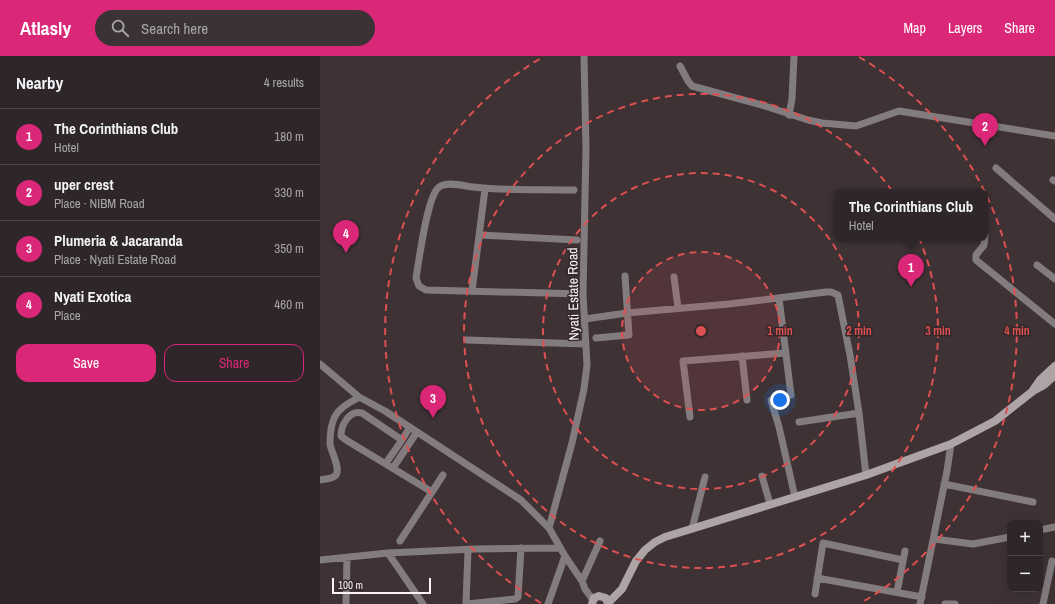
<!DOCTYPE html>
<meta charset="utf-8">
<style>
:root{--surface:#2e2628;--page:#3a3234;--text:#f1f3f6;--muted:#a7a5a8;--line:#494345;--accent:#db2777}
body{margin:0;font-family:"Archivo Narrow",sans-serif;background:var(--page);color:var(--text)}
.controls{position:absolute;right:12px;bottom:12px;display:grid;overflow:hidden;border-radius:8px;box-shadow:0 4px 16px #0002}
.controls button{width:36px;height:36px;display:grid;place-items:center;padding:0;border:0;border-bottom:1px solid var(--line);background:var(--surface);color:var(--text);font:20px sans-serif}
.scale{position:absolute;left:12px;bottom:10px;width:99px;box-sizing:border-box;padding-left:4px;border:2px solid #faf2f4;border-top:0;font-size:11px;line-height:14px;white-space:nowrap;color:#faf2f4;-webkit-text-stroke:3px #34282b;paint-order:stroke}
.you{position:absolute;left:460px;top:344px;width:14px;height:14px;margin:-10px;border:3px solid #fff;border-radius:50%;background:#1a73e8;box-shadow:0 0 0 6px #1a73e833}
.badge{display:grid;place-items:center;width:26px;height:26px;border-radius:50%;background:var(--accent);color:#fff;font-size:13px;font-weight:700}
.pin{position:absolute;translate:-50% -33px;filter:drop-shadow(0 1px 2px #0008)}
.pin::after{content:'';position:absolute;top:21px;width:14px;height:12px;background:inherit;clip-path:polygon(0 0,100% 0,50% 100%)}
.popup{position:absolute;left:514px;top:133px;width:154px;height:52px;box-sizing:border-box;display:grid;place-content:center;border-radius:8px;background:var(--surface);filter:drop-shadow(0 1px 3px #0005);font-size:13px;white-space:nowrap;color:var(--muted)}
.popup b{font-size:15px;color:var(--text)}
.popup::after{content:'';position:absolute;left:50%;top:100%;margin-left:-8px;border:8px solid transparent;border-top-color:var(--surface)}
.list{margin:0;padding:0;list-style:none}
h2{display:flex;justify-content:space-between;align-items:center;height:52px;margin:0;padding:0 16px;font-size:17px}
h2 small{font-size:13px;font-weight:400;color:var(--muted)}
.list li{display:grid;grid-template-columns:26px 1fr auto;gap:12px;align-items:center;box-sizing:border-box;height:56px;padding:0 16px;border-top:1px solid var(--line)}
.list b{display:block;font-size:15px;white-space:nowrap}
.list p{margin:0;font-size:13px;white-space:nowrap;color:var(--muted)}
.list em{font-size:13px;font-style:normal;color:var(--muted)}
.actions{display:flex;gap:8px;padding:12px 16px}
.actions a{flex:1;padding:9px 0;border:1px solid var(--accent);border-radius:12px;text-align:center;font-size:14px;color:var(--accent)}
.actions .main{background:var(--accent);color:#fff}
.icon{flex:none;width:22px;height:22px;fill:none;stroke:currentColor;stroke-width:2;stroke-linecap:round;stroke-linejoin:round}
.map{position:relative;flex:none;width:735px;height:548px;overflow:hidden}
header{display:flex;align-items:center;gap:24px;box-sizing:border-box;height:56px;padding:0 20px;background:var(--accent);color:#fff}
header strong{font-size:19px}
nav{display:flex;gap:22px;margin-inline-start:auto;font-size:14px}
.search{width:280px;height:36px;background:var(--page);display:flex;align-items:center;gap:10px;box-sizing:border-box;padding:0 14px;border-radius:22px;color:var(--muted);font-size:15px}
main{display:flex}
aside{flex:1;background:var(--surface)}
.map>svg:first-child{display:block}
</style>
<header>
<strong>Atlasly</strong>
<div class="search"><svg class="icon" aria-label="search" viewBox="0 0 24 24"><circle cx="10" cy="10" r="6"/><path d="M15 15l6 6"/></svg>Search here</div>
<nav><a>Map</a><a>Layers</a><a>Share</a></nav>
</header>
<main>
<aside>
<h2>Nearby<small>4 results</small></h2>
<ul class="list">
<li><span class="badge">1</span><div><b>The Corinthians Club</b><p>Hotel</p></div><em>180 m</em></li>
<li><span class="badge">2</span><div><b>uper crest</b><p>Place · NIBM Road</p></div><em>330 m</em></li>
<li><span class="badge">3</span><div><b>Plumeria &amp; Jacaranda</b><p>Place · Nyati Estate Road</p></div><em>350 m</em></li>
<li><span class="badge">4</span><div><b>Nyati Exotica</b><p>Place</p></div><em>460 m</em></li>
</ul>
<div class="actions"><a class="main">Save</a><a>Share</a></div>
</aside>
<div class="map">
<svg width="735" height="548" viewBox="0 0 735 548">
<rect width="100%" height="100%" fill="#3e3235"/>
<g fill="none" stroke-linecap="round" stroke-linejoin="round">
<path stroke="#837c7e" stroke-width="7" d="M360,10L368,25L372,30L445,50L488,64L502,67L536,70L579,55L735,80
M469,59L472,43L474,0
M676,112L735,163
M733,124L735,125
M254,134C220,133 186,135 153,131C144,130 127,125 119,131C107,140 99,205 96,222L99,230L106,234L263,238
M159,179L257,184
M665,179L664,189L656,199V204L735,268
M717,209L735,223
M354,221L358,252
M152,235L165,133
M459,242L471,339
M265,263L307,257L409,248L506,236H511L518,239L530,299L539,357L546,419
M276,282L309,279L305,220
M147,284L266,288
M422,300L427,344
M0,308L39,341L65,355L201,444L229,472L245,500L262,525L265,533L273,544
M451,344L459,371L475,441
M370,361L363,305L465,297
M479,366L539,357
M66,407L82,384
M73,412L97,376
M442,420L450,448
M0,424C4,423 12,423 15,420C22,414 11,396 10,388C10,377 12,360 21,353C26,348 33,345 39,341
M624,428L713,446
M112,436L123,419
M229,472L252,387L264,333L267,309L263,238L266,93L264,0
M372,473L385,421
M720,474L735,471
M614,483L653,488L690,481
M80,485L112,436L26,384L21,380C21,369 29,354 42,357L82,384L90,371
M68,497L103,548
M0,504L68,497L155,493L240,492
M497,522L602,541
M262,525L280,485
M577,536L585,495
M495,538L503,487L583,504
M26,548L27,502
M146,548L148,494
M147,548L195,543L198,541L201,492
M228,548L245,500
M600,548L627,415L631,388
M625,548H635
M723,548L732,505"/>
<path stroke="#aea4a6" stroke-width="8" d="M713,334L720,324L735,310
M288,547L302,533L316,505L325,494L335,486L345,481L546,419L631,388L675,365L713,335L724,329L735,319
M272,548L274,542L279,540L286,542L288,548"/>
</g>
<circle cx="381" cy="275" r="79" fill="#dd5051" fill-opacity=".12"/>
<g fill="none" stroke="#dd5051" stroke-width="2" stroke-dasharray="7 5">
<circle cx="381" cy="275" r="79"/>
<circle cx="381" cy="275" r="158"/>
<circle cx="381" cy="275" r="237"/>
<path d="M221 547A316 316 0 0 1 223 1M539 1A316 316 0 0 1 541 547"/>
</g>
<g text-anchor="middle" stroke-width="3" stroke-linejoin="round" paint-order="stroke">
<g font-size="14" fill="#faf2f4" stroke="#34282b">
<text transform="translate(253 238) rotate(-91)" y="5">Nyati Estate Road</text>
</g>
</g>
<circle cx="381" cy="275" r="6" fill="#dd5051" stroke="#34282b" stroke-width="2"/>
<g font-size="12" text-anchor="middle" font-weight="bold" fill="#dd5051" stroke="#34282b" stroke-width="3" stroke-linejoin="round" paint-order="stroke">
<text x="460" y="279">1 min</text>
<text x="539" y="279">2 min</text>
<text x="618" y="279">3 min</text>
<text x="697" y="279">4 min</text>
</g>
</svg>
<div class="controls">
<button>+</button>
<button>−</button>
</div>
<div class="scale">100 m</div>
<div class="you"></div>
<div class="pin badge" style="left:591px;top:231px">1</div>
<div class="popup"><b>The Corinthians Club</b>Hotel</div>
<div class="pin badge" style="left:665px;top:90px">2</div>
<div class="pin badge" style="left:113px;top:362px">3</div>
<div class="pin badge" style="left:26px;top:197px">4</div>
</div>
</main>
